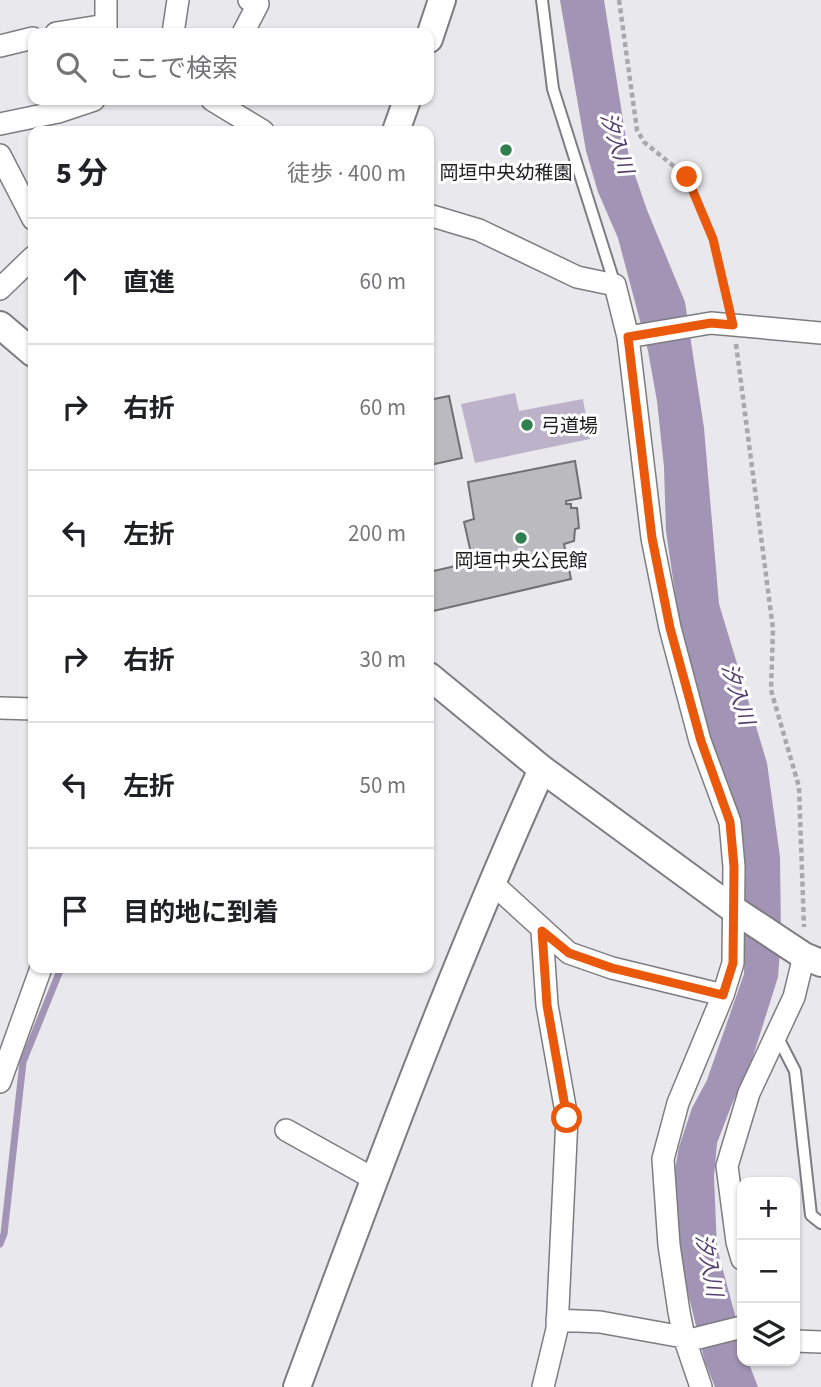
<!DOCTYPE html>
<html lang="ja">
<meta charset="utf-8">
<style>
:root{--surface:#fff;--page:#f6f6f6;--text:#202124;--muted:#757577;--line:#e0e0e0}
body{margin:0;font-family:"Source Sans 3","Noto Sans JP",sans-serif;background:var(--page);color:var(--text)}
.controls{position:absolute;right:21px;bottom:21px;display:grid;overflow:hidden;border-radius:14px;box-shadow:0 2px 5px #0004}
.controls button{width:63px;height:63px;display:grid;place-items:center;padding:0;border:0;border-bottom:2px solid var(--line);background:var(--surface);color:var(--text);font:35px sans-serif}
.stop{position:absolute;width:21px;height:21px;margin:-16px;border:5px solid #ea580c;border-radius:50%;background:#fff}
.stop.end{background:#ea580c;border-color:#fff;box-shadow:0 2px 7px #0008}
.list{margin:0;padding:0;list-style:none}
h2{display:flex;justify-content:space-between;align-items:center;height:91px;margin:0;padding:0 28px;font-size:30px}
h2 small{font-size:23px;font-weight:400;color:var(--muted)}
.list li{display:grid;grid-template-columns:46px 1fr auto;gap:21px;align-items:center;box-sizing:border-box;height:126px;padding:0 28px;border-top:2px solid var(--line)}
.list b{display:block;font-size:26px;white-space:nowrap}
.list em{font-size:23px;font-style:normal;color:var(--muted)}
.icon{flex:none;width:38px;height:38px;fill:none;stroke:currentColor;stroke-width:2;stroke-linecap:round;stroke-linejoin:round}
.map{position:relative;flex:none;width:821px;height:1387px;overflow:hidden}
.search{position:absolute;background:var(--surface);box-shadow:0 2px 5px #0004;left:28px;top:28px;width:406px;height:77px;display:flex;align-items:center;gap:18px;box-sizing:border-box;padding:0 24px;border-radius:14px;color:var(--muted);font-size:26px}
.panel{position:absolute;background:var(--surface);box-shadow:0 2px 5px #0004;left:28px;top:126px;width:406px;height:847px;border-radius:14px}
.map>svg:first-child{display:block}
</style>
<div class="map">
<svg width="821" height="1387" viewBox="0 0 821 1387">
<rect width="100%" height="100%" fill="#e9e8ec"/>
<path fill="#bcb2ca" d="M515,393L519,411L583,399L590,439L475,463L461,404Z"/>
<path fill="#a194b4" d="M560,0H604L629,158L647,210L685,302L704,428L719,604L767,763L780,857L781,939L778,977L750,1066L732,1104L717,1143L714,1177L717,1248L742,1341V1361H748L758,1387H715L705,1362L684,1277L672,1186L679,1147L692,1108L707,1080L744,974L745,913L714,757L681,634L666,531L664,467L657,401L648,351L618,238L598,192L586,151Z"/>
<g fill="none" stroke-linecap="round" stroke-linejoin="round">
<path stroke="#a194b4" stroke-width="7" d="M0,1244L4,1234L23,1062L61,968"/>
</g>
<path fill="#bbbabe" stroke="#717073" stroke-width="2" d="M449,396L462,458L430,465L429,400Z
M575,461L581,498L566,501V504H571V508H577L579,528L575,529L574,541L564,544L571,579L429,612V572L473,562L464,522L474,519L468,482Z"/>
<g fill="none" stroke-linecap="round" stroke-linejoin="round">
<defs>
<path id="service" d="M542,0L553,89L615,285
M777,1036L795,1071L811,1215L821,1223"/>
<path id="minor" d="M56,33L106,25
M106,33V0
M173,33L178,0
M243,33L258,4L249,0
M0,46L33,38
M212,100L263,131
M0,124L58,112L94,100
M0,155L33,219
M429,215L479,230L577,277L615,285L628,337L652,538L670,628L700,741L730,822L734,867L733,963L723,995L678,1103L663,1159L669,1245L679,1312L684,1337L701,1387
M0,289L33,257
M628,337L711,323L821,333
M0,708L33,709
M491,882L569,953L612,968L723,995
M542,931L547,1005L567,1118L557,1329L543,1387
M0,1082L41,968
M286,1130L374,1179
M742,1259L737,1242L727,1166L749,1093L794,997L804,956
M557,1320L600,1322L694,1339L742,1327
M795,1341L821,1342"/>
<path id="tertiary" d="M429,39L442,0
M396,131L407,100
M0,325L33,353
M429,676L542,769L733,909L804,956L821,963
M297,1387C374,1179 451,971 542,769"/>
</defs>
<use href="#service" stroke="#7d7c80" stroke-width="14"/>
<use href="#minor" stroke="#7d7c80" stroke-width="24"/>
<use href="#tertiary" stroke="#7d7c80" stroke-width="30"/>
<path stroke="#a9a8ac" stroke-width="4.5" stroke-dasharray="5 3.5" stroke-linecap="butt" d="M619,0L637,130L644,142L687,177L713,239L729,304
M736,344L773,629L771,690L799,787L804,927"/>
<use href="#service" stroke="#fff" stroke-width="10"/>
<use href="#minor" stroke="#fff" stroke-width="21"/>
<use href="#tertiary" stroke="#fff" stroke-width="26"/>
</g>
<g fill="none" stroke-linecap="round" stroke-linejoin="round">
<path stroke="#ea580c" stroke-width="9" d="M567,1118L547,1005L542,931L569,953L612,968L723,995L733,963L734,867L730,822L701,741L670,628L652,538L628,337L711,323L733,325L713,239L687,177"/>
</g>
<g fill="#2f7f50" stroke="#fff" stroke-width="2.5">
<circle cx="506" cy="150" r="7"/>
<circle cx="527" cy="425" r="7"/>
<circle cx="521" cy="538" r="7"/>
</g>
<g text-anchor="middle" stroke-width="6" stroke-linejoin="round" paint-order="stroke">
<g font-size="19" fill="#1d1c1e" stroke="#fff">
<text x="506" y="179">岡垣中央幼稚園</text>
<text x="541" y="432" text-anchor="start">弓道場</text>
<text x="521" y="567">岡垣中央公民館</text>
</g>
<g font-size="21" font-style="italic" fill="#543f6d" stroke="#fff">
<text transform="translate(617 143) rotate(72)" y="7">汐入川</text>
<text transform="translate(738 694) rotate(72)" y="7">汐入川</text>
<text transform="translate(709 1265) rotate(79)" y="7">汐入川</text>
</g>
</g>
</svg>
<div class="controls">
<button>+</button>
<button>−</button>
<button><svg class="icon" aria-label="layers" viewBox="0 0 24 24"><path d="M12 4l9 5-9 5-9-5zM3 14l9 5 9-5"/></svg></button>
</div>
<div class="stop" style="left:567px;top:1118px"></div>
<div class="stop end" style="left:687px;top:177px"></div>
<div class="search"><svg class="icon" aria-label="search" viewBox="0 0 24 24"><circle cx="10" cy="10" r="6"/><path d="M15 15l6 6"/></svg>ここで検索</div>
<section class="panel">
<h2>5 分<small>徒歩 · 400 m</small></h2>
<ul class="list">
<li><svg class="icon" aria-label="ahead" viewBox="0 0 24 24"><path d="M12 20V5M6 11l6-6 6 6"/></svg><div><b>直進</b></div><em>60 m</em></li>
<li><svg class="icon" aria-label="right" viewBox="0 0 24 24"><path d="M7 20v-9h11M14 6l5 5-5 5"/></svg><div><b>右折</b></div><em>60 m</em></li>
<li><svg class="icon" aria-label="left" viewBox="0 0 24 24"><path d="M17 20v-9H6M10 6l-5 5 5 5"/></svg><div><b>左折</b></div><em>200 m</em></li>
<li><svg class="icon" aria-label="right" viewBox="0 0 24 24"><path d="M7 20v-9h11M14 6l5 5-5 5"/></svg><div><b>右折</b></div><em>30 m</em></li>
<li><svg class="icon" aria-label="left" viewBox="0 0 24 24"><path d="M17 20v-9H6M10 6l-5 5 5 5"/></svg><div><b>左折</b></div><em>50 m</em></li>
<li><svg class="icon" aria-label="arrive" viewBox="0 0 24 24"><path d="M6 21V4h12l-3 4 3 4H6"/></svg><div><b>目的地に到着</b></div></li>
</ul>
</section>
</div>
